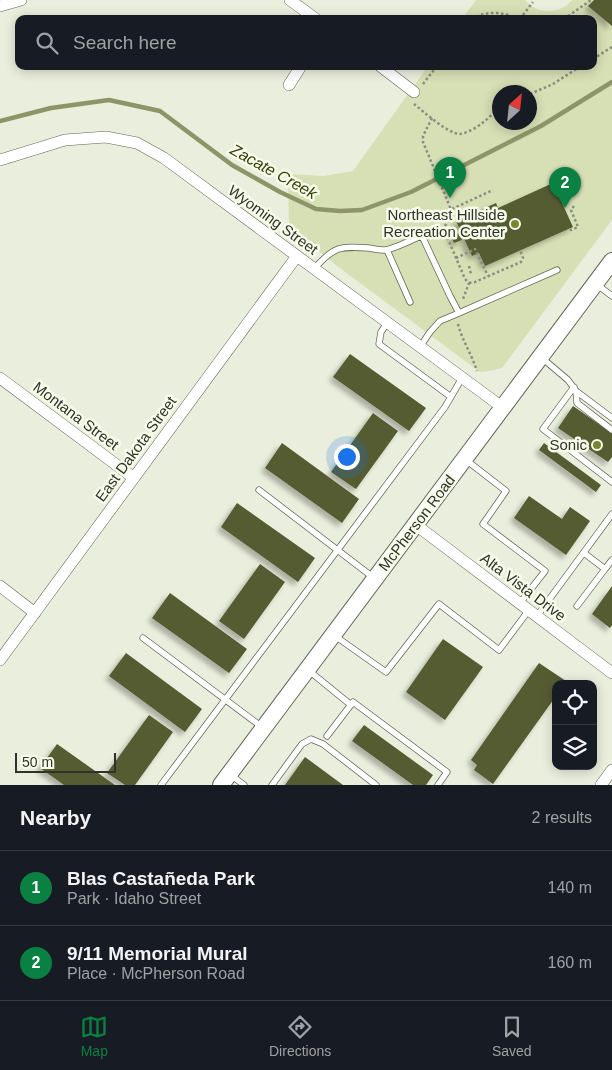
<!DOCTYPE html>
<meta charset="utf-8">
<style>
:root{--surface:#171b24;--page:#20242c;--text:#f1f3f6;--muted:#9ea1a6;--line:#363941;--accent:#0b8043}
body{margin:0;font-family:Arial,sans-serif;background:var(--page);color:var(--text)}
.controls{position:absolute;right:15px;bottom:15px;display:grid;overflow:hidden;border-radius:10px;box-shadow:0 2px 12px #0003}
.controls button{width:45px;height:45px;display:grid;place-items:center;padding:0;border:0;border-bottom:1px solid var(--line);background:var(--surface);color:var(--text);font:25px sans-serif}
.compass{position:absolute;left:492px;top:85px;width:45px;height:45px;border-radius:50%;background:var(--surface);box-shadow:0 2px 12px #0003;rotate:27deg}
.scale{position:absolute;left:15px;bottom:12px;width:101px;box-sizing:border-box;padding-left:5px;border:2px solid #30322b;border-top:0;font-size:14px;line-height:18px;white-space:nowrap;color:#30322b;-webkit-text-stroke:4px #f7fbe9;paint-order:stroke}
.you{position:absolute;left:346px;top:456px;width:18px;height:18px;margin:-12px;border:4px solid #fff;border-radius:50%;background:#1a73e8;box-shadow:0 0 0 8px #1a73e833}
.badge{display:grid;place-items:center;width:32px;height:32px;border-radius:50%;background:var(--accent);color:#fff;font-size:16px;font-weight:700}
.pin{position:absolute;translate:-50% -41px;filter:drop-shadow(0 1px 2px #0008)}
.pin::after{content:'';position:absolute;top:26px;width:18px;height:15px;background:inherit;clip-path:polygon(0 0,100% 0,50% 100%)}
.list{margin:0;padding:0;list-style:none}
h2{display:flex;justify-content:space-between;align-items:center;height:65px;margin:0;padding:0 20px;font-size:21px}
h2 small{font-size:16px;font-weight:400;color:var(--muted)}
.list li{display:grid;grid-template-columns:32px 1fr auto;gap:15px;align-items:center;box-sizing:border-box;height:75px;padding:0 20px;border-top:1px solid var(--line)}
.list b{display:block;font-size:19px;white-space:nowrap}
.list p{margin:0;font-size:16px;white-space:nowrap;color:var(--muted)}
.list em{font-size:16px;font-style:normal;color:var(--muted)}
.icon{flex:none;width:28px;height:28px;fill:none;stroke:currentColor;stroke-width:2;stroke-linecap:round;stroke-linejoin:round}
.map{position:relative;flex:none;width:612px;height:785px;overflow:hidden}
.search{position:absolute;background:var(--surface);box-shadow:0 2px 12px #0003;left:15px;right:15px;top:15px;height:55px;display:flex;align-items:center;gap:12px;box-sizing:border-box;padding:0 18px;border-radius:10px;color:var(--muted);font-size:19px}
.sheet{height:215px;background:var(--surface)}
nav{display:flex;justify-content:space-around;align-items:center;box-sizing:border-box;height:70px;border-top:1px solid var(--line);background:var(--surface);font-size:14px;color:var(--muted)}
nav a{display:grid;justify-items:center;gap:2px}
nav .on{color:var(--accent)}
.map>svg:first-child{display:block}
</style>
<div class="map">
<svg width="612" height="785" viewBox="0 0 612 785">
<defs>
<filter id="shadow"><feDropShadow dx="-4" dy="4" stdDeviation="2.5" flood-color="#0004"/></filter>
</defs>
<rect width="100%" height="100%" fill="#eaeedc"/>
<path fill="#d7dfb5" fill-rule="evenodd" d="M476,0H525C535,12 551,14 564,7C567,6 570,1 573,0C576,0 606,0 612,0V220L502,368L489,371L480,372L337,266L289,227L288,174L324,176L353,171L428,66H593V19H462ZM500,92H530V122H500Z"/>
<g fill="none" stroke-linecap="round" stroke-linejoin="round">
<path stroke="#8d9568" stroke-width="4.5" d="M0,121L51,108L109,100L160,111L232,165L280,192L316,209L340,211L362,210L411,192L541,126L612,82"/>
</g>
<path fill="#545b30" filter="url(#shadow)" d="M594,0H612V26L588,6Z
M553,183L573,227L485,266L479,253L472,256L456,221L496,203L498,208Z
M459,233L462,240L454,243L451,236Z
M350,354L426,408L409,431L333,377Z
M573,406L612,433V457L608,462L558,428Z
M373,413L398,431L356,489L331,472Z
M282,443L359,499L342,523L265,468Z
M544,443L601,485L596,492L539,450Z
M529,496L562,519L570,507L590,521L566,555L514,518Z
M237,503L315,558L298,582L221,527Z
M260,564L285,582L244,639L219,621Z
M612,586V625L610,628L592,614Z
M170,593L247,649L229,673L152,618Z
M443,639L483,667L445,720L406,692Z
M126,653L202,709L185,732L109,676Z
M539,663L566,681L564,684H556V696L493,784L474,770L477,765L471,760Z
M149,715L173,732L135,785H125L107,773Z
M364,725L433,775L426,785H413L352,741Z
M57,744L115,785H64L40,768Z
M305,757L343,785H285Z"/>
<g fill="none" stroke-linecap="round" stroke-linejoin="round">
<defs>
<path id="lane" d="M387,250L410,302
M314,269C334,246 340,246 369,248C375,249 380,250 385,250C394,249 413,239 422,236L450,296L459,313L557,270
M596,284L612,296
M387,323L381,332L379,344L451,397
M420,347L430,332L440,321L459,313
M542,358L568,380L576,391L612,418
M574,387L543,429L612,482
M576,391L577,403L612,430
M466,460L506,491L483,524L545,571L520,603
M259,490L374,578
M584,553L605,569L612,560
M577,606L605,569
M537,616L612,514
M335,636L386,672L439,604L499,650L529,610
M143,638L262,727
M308,670L351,705
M327,736L353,702L447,772L438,785
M231,775L244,785
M161,785L445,407L462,378
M272,785L302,744L311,739L323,744L376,785"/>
<path id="street" d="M290,0L316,19
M0,6L21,0
M380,66L414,92
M289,85L301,66
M0,160L65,140L106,137L137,143L164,158L502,407
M0,378L134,478
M416,525L612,673
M0,586L35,613
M0,660L297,256
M601,785L612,770"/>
<path id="secondary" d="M221,785L612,261"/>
</defs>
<use href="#lane" stroke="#636656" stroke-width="7"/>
<use href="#street" stroke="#636656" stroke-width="12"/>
<use href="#secondary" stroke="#636656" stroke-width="18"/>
<path stroke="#8a8d81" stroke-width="2.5" stroke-dasharray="2.5 2.5" stroke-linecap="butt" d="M472,19C484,11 504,11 516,19
M520,19L533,2
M564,19L591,0
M593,59L612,47
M490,66L499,68L506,66
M423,84L437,66
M530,94L553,84L581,66
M414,104C423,111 448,134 460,134C467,133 476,128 481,124C488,119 493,113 500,108
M432,118L423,136V142L452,212L444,228L445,232L465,279L469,283L463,299
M452,209L493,190
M570,229L571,230L578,227L571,210L574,206
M456,258L475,249L488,276
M469,266L471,274
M469,283L475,282L521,262L523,258L520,250
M458,324C462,340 472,355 477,371"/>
<use href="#lane" stroke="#fff" stroke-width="5.5"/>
<use href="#street" stroke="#fff" stroke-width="11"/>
<use href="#secondary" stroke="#fff" stroke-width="16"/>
</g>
<g fill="#798532" stroke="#f7fbe9" stroke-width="2">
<circle cx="515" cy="224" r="5"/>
<circle cx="597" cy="445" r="5"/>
</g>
<g text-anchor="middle" stroke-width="5" stroke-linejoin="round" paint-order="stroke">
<g font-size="15" fill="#30322b" stroke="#f7fbe9" text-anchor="end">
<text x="505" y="220">Northeast Hillside<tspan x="505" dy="17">Recreation Center</tspan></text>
<text x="587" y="450">Sonic</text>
</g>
<g font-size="15" fill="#30322b" stroke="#f7fbe9">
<text transform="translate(273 220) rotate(36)" y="5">Wyoming Street</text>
<text transform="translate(76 416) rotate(37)" y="5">Montana Street</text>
<text transform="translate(136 449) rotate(-54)" y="5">East Dakota Street</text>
<text transform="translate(417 523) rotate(-53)" y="5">McPherson Road</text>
<text transform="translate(523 587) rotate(37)" y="5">Alta Vista Drive</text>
</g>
<g font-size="16" font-style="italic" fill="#383e07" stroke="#f7fbe9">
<text transform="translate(274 171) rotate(29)" y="6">Zacate Creek</text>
</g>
</g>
</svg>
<div class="controls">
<button><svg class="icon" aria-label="locate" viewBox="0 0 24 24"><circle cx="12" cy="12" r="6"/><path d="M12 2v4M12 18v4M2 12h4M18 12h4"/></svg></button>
<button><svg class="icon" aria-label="layers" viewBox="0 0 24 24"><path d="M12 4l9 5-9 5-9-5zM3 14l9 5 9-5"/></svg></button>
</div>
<svg class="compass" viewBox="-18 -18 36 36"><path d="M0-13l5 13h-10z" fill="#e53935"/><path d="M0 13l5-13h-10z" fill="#9ea1a6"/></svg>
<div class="scale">50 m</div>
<div class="you"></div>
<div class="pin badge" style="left:450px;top:198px">1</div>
<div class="pin badge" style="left:565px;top:208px">2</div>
<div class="search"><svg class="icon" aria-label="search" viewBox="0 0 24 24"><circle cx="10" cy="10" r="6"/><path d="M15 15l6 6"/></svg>Search here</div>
</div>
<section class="sheet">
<h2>Nearby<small>2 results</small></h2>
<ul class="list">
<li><span class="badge">1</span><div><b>Blas Castañeda Park</b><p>Park · Idaho Street</p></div><em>140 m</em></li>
<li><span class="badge">2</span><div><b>9/11 Memorial Mural</b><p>Place · McPherson Road</p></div><em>160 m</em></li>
</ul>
</section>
<nav>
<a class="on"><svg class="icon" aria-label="map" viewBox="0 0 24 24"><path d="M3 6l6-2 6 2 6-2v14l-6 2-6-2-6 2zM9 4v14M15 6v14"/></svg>Map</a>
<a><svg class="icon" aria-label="directions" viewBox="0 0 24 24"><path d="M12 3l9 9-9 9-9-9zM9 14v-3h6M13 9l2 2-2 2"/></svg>Directions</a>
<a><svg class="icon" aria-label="saved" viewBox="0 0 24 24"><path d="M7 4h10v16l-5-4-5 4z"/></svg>Saved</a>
</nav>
